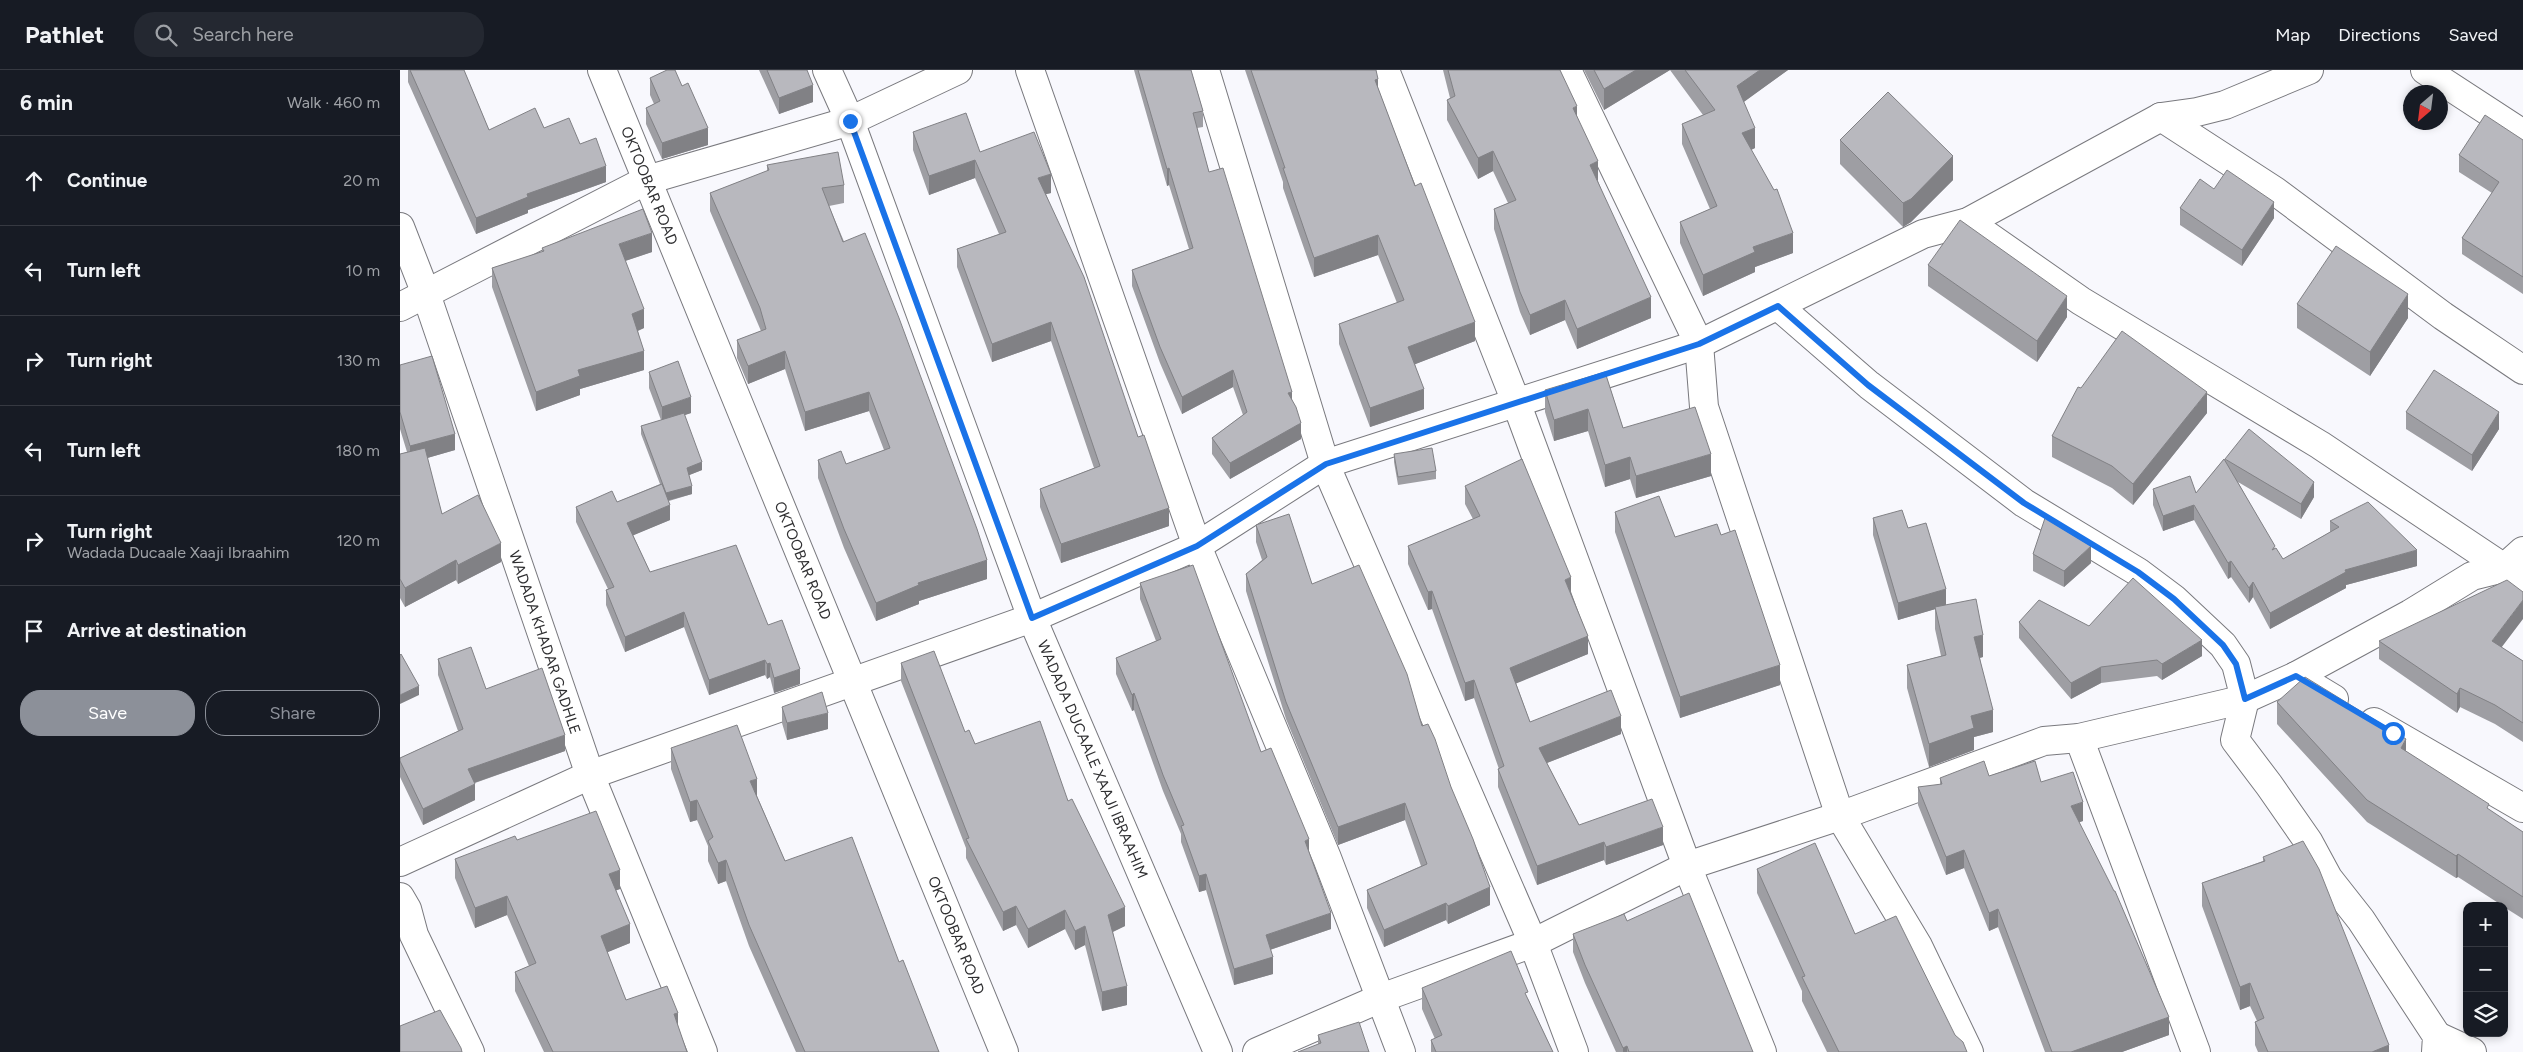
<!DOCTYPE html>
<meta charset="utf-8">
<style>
:root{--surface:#171b24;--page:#242831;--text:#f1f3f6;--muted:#9ea1a6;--line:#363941;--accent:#8c9099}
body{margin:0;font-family:Figtree,sans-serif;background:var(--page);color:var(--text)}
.controls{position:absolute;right:15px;bottom:15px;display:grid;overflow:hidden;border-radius:10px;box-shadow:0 2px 8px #0003}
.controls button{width:45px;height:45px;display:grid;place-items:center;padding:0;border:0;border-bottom:1px solid var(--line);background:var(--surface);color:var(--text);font:25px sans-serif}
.compass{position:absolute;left:2003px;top:15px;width:45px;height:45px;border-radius:50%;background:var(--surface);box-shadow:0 2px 8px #0003;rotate:208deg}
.stop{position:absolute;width:15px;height:15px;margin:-11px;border:4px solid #1a73e8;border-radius:50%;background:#fff}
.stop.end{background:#1a73e8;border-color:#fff;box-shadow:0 1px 5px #0008}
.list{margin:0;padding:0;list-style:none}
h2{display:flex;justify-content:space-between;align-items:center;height:65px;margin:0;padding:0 20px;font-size:21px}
h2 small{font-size:16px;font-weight:400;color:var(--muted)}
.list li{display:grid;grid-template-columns:32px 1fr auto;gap:15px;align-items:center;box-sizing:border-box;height:90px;padding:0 20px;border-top:1px solid var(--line)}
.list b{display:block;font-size:19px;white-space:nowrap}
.list p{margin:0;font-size:16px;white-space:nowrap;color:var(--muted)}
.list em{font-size:16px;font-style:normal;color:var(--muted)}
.actions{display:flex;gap:10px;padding:15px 20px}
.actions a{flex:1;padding:11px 0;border:1px solid var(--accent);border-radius:20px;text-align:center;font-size:18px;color:var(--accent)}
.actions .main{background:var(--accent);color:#fff}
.icon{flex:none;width:28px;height:28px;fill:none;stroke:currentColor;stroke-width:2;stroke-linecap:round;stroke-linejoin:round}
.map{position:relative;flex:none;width:2123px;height:982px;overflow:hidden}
header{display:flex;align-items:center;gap:30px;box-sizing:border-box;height:70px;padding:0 25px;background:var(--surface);border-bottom:1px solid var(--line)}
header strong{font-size:24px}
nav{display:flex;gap:28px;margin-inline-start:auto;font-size:18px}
.search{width:350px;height:45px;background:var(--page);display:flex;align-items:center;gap:12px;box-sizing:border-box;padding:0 18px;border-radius:20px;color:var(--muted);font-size:19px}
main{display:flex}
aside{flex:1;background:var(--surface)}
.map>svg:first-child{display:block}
</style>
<header>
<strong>Pathlet</strong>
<div class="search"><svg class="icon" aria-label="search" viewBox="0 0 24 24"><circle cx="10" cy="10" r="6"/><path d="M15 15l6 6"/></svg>Search here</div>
<nav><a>Map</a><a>Directions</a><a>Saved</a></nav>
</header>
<main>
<aside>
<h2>6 min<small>Walk · 460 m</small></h2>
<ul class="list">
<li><svg class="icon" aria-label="ahead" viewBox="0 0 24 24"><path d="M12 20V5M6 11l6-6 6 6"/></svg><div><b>Continue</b></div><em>20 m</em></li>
<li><svg class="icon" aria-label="left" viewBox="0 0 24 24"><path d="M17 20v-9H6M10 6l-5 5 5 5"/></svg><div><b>Turn left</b></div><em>10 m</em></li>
<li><svg class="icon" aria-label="right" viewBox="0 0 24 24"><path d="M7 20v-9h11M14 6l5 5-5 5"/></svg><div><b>Turn right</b></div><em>130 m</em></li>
<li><svg class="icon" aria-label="left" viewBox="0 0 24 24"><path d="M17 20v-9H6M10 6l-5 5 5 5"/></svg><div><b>Turn left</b></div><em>180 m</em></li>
<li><svg class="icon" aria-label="right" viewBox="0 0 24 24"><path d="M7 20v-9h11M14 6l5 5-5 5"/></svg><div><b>Turn right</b><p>Wadada Ducaale Xaaji Ibraahim</p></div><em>120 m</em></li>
<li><svg class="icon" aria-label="arrive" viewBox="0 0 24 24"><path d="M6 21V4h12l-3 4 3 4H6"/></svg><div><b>Arrive at destination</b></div></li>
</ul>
<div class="actions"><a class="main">Save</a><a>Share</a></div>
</aside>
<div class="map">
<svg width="2123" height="982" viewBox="0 0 2123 982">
<rect width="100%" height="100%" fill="#f8f8fd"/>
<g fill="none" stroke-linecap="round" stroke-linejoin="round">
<defs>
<g id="street">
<path id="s1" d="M427,0L450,51L632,548L818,982"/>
<path d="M630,0L797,476L927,788L1001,982"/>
<path d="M805,0L925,394L1133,873L1174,982"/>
<path d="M985,0L1116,332L1287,796L1362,982"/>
<path d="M1167,0L1299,274L1304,337L1440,746L1518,876L1569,982"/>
<path d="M2025,0L2123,64"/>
<path d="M1761,47L1875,121L2043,246L2123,300"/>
<path d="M1568,152L1681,231L1920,375L2104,498L2123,481"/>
<path id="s2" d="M0,157L26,224L190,705L303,982"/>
<path d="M1378,236L1469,315L1624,433L1738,502L1774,529L1823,575L1836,594L1845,629L1835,670L1869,715L1908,771L1928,808L1961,850L2037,966L2036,982"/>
<path d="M0,237L247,110L450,51L558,0"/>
<path d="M1896,606L2010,544L2072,506L2104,498L2123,511"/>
<path d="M1974,652L2123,738"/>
<path d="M1679,668L1796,982"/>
<path d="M0,792L190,705L632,548L797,476L925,394L1299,274L1523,164L1568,152L1761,47L1797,42L1825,35L1909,0"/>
<path d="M0,827L7,839L14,865L70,982"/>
<path d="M2037,966L2072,982"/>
<path d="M857,982L981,928L1133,873L1287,796L1440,746L1644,671L1679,668L1845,629L1896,606L1934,629"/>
</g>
<g id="secondary">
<path id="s3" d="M202,0L604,982"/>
</g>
</defs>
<use href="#street" stroke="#79797e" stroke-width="30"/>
<use href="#secondary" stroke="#79797e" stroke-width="30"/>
<use href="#street" stroke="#fff" stroke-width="28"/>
<use href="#secondary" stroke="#fff" stroke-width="28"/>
</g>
<path fill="#9e9ea3" d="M8,0H64L89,60L144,58L180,74L206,112L128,140V143L76,164L8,12Z
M359,0H407L413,32L379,44Z
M734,0H791L803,41V57L797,58L809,102L892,329L901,369L830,409L812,384V368L843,345L833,317L782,344L760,293L732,216V200L789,179L769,115L767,116Z
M845,0H976L978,18L1015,116L1075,271L1015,294L1024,339L970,357L939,274V254L997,233L978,185L914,207L883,118V112Z
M1043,0H1160L1177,46L1198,111L1251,248L1177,279L1165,250L1130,265L1120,242L1094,159V139L1108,133L1093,101L1078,109L1047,50V30L1050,28Z
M1184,0H1388L1343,32L1355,78L1351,80L1393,183L1355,197V202L1303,226L1280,173V152L1310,139L1282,74V54L1303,45L1270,0L1204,40Z
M250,8L282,16L308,75L262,89L246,54V38L254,34L250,25Z
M513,62L580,82L651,123L646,124L738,367L769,456L661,493L640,437V419L694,398L651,271L592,292L557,197V179L599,164L575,108L529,125L513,80Z
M1440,70L1553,110L1511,152L1503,157L1440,94Z
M2123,70V224L2062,184V168L2092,123L2059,102V85Z
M367,95L444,115V133L429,136L587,509L519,531V534L476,551L444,478L418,408V390L446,394L484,380L469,341L405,361L385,299L348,314L337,288V270L361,261L310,141V123L367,101Z
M1814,119L1874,148L1842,196L1780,155V138Z
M142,178L252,182L225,191L244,258L238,261L244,300L180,319V325L136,341L92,217V198L142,182Z
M1528,195L1667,247L1637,292L1528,216Z
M1897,234L2008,248L1970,306L1897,258Z
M0,295L55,380L27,388L42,444L101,492L58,514L56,510L5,537L0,528V384L7,382L0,359Z
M249,302L291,343L284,345L302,400L289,405L292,424L269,431L270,450L233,465L250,502L368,555L400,614L374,623L370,607L367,609L365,605L309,625L284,557L225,582L206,535V520L208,519L176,452V437L217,432L260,414L241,364V356L261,350L249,318Z
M1205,302L1223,358L1311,406L1236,428L1230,409L1205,417L1188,361L1154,371L1145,342V320Z
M1681,318L1807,343L1733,435L1712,418L1652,387V366Z
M2006,342L2099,359L2072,401L2006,359Z
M994,384L1036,401V409L998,415L994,392Z
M1824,389L1914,427L1901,449L1838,412L1875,479L1883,489L1930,462V451L2017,496L1946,515V518L1870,559L1853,527L1849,533L1831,507L1828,509L1794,450L1763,461L1753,435V419L1796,423Z
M1065,416L1171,525L1188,584L1116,613L1130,652L1221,664L1147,693L1179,755L1263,775L1206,795L1204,790L1137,815L1098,717V699H1099L1074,628L1065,631L1032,539L1028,540L1008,494V476L1073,449L1065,434Z
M1215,442L1275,467L1321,465L1380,615L1280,648L1215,462Z
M1473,448L1508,458L1546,535L1583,587L1580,588L1593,662L1574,667V680L1529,697L1507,618V595L1541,586L1535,559V539L1498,550L1473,465Z
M856,455L912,514L1022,656L1051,717L1090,835L1048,854L1046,850L984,877L967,838V820L1021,796L1005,750L938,775L886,649L846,521V504L862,490L856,472Z
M1633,484L1691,493L1664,517L1633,501Z
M740,513L861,682L909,783L931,859L870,880L873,904L834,915L806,820L799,822L781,772V764L763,721L734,640L732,641L716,604V588L756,571L740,529Z
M1619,552L1689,556L1802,586L1762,610L1757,606L1701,613L1671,629L1619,568Z
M1979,571L2102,578L2123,591V672L2095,654L2060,637L2057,643L1979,589Z
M38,589L86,619L165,681L75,713V730L23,755L0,707V688L58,661L38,605Z
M501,593L575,674L668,731L725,856L713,862L727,935L702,941L685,875L675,880L665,859L628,878L616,855L603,861L566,788V778L501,611Z
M1877,632L2006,681L2089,740L2123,762V849L2104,837V836H2103L2058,807L2056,808L1967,752L1877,654Z
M382,637L428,659L387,670L382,653Z
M271,678L357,726L385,791L499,892L539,982H396L349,876L326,811L318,814L308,791V776L297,750L290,752L271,699Z
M1589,706L1641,712L1683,751L1679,752L1769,965L1722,982H1645L1598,857L1589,861L1564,798L1546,805L1518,735V717L1540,715V708Z
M117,770L220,819L216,820L230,873L207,882L226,930L278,956L287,982H144L115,921V902L129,896L107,845L75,858L55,808V789Z
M1863,787L1989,982H1858L1855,975V952L1857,951L1850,936L1840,940L1802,836V813L1863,791Z
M1357,799L1455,864L1555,965L1567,982H1427L1402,931V921L1357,823Z
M1227,851L1353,982H1216L1185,913L1173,882V864Z
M1022,918L1128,929L1153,982H1031V970L1035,969L1022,939Z
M918,965L969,982L918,974Z"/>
<path fill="#818185" d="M1236,0H1270L1204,40V19Z
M1360,0H1388L1337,37V16Z
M978,9V28L975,10Z
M413,15V32L379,44V28Z
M1177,36V56L1173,38Z
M308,58V75L262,89V73Z
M1355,58V78L1342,84V63Z
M1093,81V101L1078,109V88Z
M1553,86V110L1511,152L1503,157V133Z
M575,90V108L529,125V106Z
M1198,91V112L1190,95Z
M206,96V112L128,140V143L76,164V148L127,124Z
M769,98V115L767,116V99Z
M651,104V123L638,126V108Z
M1874,132V148L1842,196V180Z
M252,163V182L219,193V174Z
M1393,163V183L1355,197V202L1303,226V205L1353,177Z
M978,165V185L914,207V188Z
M2008,224V248L1970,306V282Z
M1667,226V247L1637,292V271Z
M1251,227V248L1177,279V259Z
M1165,230V250L1130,265V245Z
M244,239V258L232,263V244Z
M651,252V271L592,292V274Z
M1075,252V271L1008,297V277Z
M244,281V300L180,319V325L136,341V322L178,300Z
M385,281V299L348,314V296Z
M833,300V317L782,344V327Z
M1024,319V339L970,357V338Z
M469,322V341L405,361V342Z
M892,322V338L888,323Z
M1807,322V343L1733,435V414Z
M291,327V343L262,353V337Z
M1188,339V361L1154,371V350Z
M2099,342V359L2072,401V385Z
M901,353V369L830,409V393Z
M55,364V380L10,393V376Z
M1311,384V406L1236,428V406Z
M1230,387V409L1205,417V395Z
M302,392V400L287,406V398Z
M1914,412V427L1901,449V434Z
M292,416V424L266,431V423Z
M270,435V450L227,468V453Z
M1794,435V450L1763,461V446Z
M769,438V456L661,493V474Z
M101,473V492L58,514V495Z
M1691,476V493L1664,517V501Z
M2017,480V496L1946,515V518L1870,559V543L1945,500Z
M56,490V510L5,537V518Z
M587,490V509L519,531V534L476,551V533L518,513Z
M1831,491V507L1828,509V493Z
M1171,507V525L1165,510Z
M1853,512V527L1849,533V518Z
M1546,519V536L1498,550V533Z
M1032,521V539L1028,540V522Z
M2123,530V549L2092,590V571Z
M284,542V557L225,582V567Z
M1583,565V587L1574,589V567Z
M1188,566V584L1110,616V598Z
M1802,570V586L1762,610V594Z
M365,590V605L309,625V610Z
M370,593V607L367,609V594Z
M1380,595V615L1280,648V627Z
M1701,597V613L1671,629V613Z
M400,599V614L374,623V608Z
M1074,610V628L1065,631V613Z
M19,616V625L0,634V625Z
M2060,618V637L2057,643V624Z
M734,623V640L732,641V625Z
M1593,640V662L1574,667V680L1529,697V674L1571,646Z
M428,643V659L387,670V653Z
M1221,646V664L1139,696V678Z
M165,665V681L68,715V699Z
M2006,669V691L2001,678Z
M357,709V729L350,711Z
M75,714V730L23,755V739Z
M297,730V750L290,752V732Z
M1683,732V751L1671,755V736Z
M1005,733V750L938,775V757Z
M1263,757V775L1206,795V777Z
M909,769V785L905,771Z
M1204,772V790L1137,815V796Z
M1564,780V798L1546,805V787Z
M2058,784V807L2056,808V786Z
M326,790V811L318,814V793Z
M220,800V819L209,823V804Z
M806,804V820L799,822V806Z
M1090,817V835L1048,854V836Z
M107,826V845L75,858V838Z
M1046,833V850L984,877V860Z
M616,836V855L603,861V842Z
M725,837V856L708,864V845Z
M1598,839V857L1589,861V843Z
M665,840V859L628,878V859Z
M931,843V859L866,881V865Z
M230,854V873L201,885V866Z
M685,856V875L675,880V861Z
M873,887V904L834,915V899Z
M1850,913V936L1840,940V917Z
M727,916V935L702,941V922Z
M278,943V962L274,944Z
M1769,947V965L1722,982H1671Z
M1989,975V982H1972Z
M1227,976V982H1223V978Z"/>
<path fill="#b8b8be" stroke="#818185" d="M10,0H64L89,60L135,38L144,58L169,48L180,74L196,68L206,96L127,124L128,127L76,148Z
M267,0H275L282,16L288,13L308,58L262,73L246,38L260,31L250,8Z
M367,0H407L413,15L379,28Z
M738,0H791L803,41L793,43L809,102L823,98L892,322L888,323L896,337L901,353L830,393L812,368L847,342L833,300L782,327L760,277L732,200L793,178L769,98L767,99Z
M851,0H976L978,9L975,10L1015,116L1021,113L1075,252L1008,277L1024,319L970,338L939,254L1004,230L978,165L914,188L883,98H885Z
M1048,0H1160L1177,36L1173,38L1198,91L1190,95L1251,227L1177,259L1165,230L1130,245L1120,222L1094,139L1116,130L1093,81L1078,88L1047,30L1055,26Z
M1194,0H1236L1204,19Z
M1285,0H1360L1337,16L1355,58L1342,63L1374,120L1377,119L1393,163L1353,177L1355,182L1303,205L1280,152L1317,136L1282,54L1315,40Z
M1488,22L1553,86L1511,129L1503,133L1440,70Z
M566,43L580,82L634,62L651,104L638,108L684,207L738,367L744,365L769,438L661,474L640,419L700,396L651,252L592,274L557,179L606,162L575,90L529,106L513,62Z
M2085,45L2123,70V207L2062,168L2099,112L2059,85Z
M438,82L444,115L422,118L443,172L465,163L499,248L577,459L587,490L518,513L519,515L476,533L444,459L418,390L441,381L446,394L490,378L469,322L405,342L385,281L348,296L337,270L366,259L360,238L310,123L369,100L367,95Z
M1827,100L1874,132L1842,180L1780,138L1800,109L1814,119Z
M243,139L252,163L219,174L244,239L232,244L244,281L178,300L180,306L136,322L92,198L144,181L142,178Z
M1560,150L1667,226L1637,271L1528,195Z
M1936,176L2008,224L1970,282L1897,234Z
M1722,261L1807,322L1733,414L1712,396L1652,366L1678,317L1681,318Z
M32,286L55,364L10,376L0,342V295Z
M278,291L291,327L262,337L249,302Z
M2034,300L2099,342L2072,385L2006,342Z
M1205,302L1223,358L1295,337L1311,384L1236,406L1230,387L1205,395L1188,339L1154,350L1145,320Z
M284,343L302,392L287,398L292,416L266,423L241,356Z
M1849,359L1914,412L1901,434L1825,389Z
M25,378L42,444L78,425L101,473L58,495L56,490L5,518L0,509V384Z
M1032,378L1036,401L998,407L994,384Z
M1122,389L1170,505L1171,507L1165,510L1188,566L1110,598L1130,652L1211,620L1221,646L1139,678L1179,755L1252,729L1263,757L1206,777L1204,772L1137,796L1098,699L1104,696L1074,610L1065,613L1032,521L1028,522L1008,476L1080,446L1065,416Z
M1824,389L1875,476L1872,480L1876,478L1883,489L1939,457L1930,451L1968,432L2017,480L1945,500L1946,502L1870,543L1853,512L1849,518L1831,491L1828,493L1794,435L1763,446L1753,419L1790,406L1796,423Z
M262,414L270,435L227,453L250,502L336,475L368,555L382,550L400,599L374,608L370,593L367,594L365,590L309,610L284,542L225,567L206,520L214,517L176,437L212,421L217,432Z
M1259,426L1275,467L1317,454L1321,465L1335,460L1380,595L1280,627L1215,442Z
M1502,440L1508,458L1526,453L1546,519L1498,533L1473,448Z
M889,444L912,514L959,495L1007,604L1022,656L1028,654L1035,669L1051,717L1073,769L1090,817L1048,836L1046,833L984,860L967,820L1027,794L1005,733L938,757L886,632L846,504L867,487L856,455Z
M1645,448L1691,476L1664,501L1633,484Z
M793,495L861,682L871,678L909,769L905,771L931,843L866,865L873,887L834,899L806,804L799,806L781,756L784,755L763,705L734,623L732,625L716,588L761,569L740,513Z
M1733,508L1802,570L1762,594L1757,590L1701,597L1671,613L1619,552L1639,530L1689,556Z
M2107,510L2123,522V530L2092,571L2123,591V653L2095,635L2060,618L2057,624L1979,571Z
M1576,529L1583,565L1574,567L1593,640L1571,646L1574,658L1529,674L1507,595L1546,585L1535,537Z
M71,577L86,619L142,598L165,665L68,699L75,714L23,739L0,691V688L63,659L38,589Z
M534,581L565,662L569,660L575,674L640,651L668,731L672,729L725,837L708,845L727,916L702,922L685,856L675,861L665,840L628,859L616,836L603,842L566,769L569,768L501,593Z
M1,584L19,616L0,625V585Z
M1905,607L2006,669L2001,678L2089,734L2087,738L2123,762V827L2058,784L2056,786L1967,730L1877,632Z
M422,622L428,643L387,653L382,637Z
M337,655L357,709L350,711L385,791L452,767L499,892L503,890L539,982H405L349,855L326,790L318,793L308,771L313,767L297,730L290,732L271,678Z
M1584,691L1589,706L1635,691L1641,712L1673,702L1683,732L1671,736L1714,821H1715L1769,947L1671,982H1652L1598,839L1589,843L1564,780L1546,787L1518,717L1542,714L1540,708Z
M196,741L220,800L209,804L230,854L201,866L226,930L267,916L278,943L274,944L287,982H153L115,902L136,893L107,826L75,838L55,789L115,766L117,770Z
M1903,771L1919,799L1989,975L1972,982H1868L1855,952L1864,948L1850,913L1840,917L1802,813L1865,791L1863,787Z
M1415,773L1455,864L1496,846L1555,965L1563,972L1567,982H1439L1402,907L1405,906L1357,799Z
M1289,823L1353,982H1229L1227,976L1223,978L1185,895L1173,864L1224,844L1227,851Z
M1111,881L1128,922L1125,923L1153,982H1036L1031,970L1042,965L1022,918Z
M40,940L61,978L62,982H0V956Z
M959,952L969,982H898L921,973L918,965Z"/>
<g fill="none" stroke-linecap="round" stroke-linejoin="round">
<path stroke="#1a73e8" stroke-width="6" d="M450,51L632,548L797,476L926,394L1299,274L1378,236L1468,315L1624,433L1738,502L1774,529L1823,575L1836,594L1845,629L1896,606L1993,663"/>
</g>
<g text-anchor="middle" stroke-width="5" stroke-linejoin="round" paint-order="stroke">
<g font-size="15" fill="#2f2f31" stroke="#fff">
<text dy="5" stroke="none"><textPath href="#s3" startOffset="125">OKTOOBAR ROAD</textPath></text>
<text dy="5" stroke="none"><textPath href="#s3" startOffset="530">OKTOOBAR ROAD</textPath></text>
<text dy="5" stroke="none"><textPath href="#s2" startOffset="440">WADADA KHADAR GADHLE</textPath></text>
<text dy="5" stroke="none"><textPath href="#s1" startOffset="739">WADADA DUCAALE XAAJI IBRAAHIM</textPath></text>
<text dy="5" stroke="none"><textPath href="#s3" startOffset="935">OKTOOBAR ROAD</textPath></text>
</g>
</g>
</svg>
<div class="controls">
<button>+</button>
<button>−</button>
<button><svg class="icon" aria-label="layers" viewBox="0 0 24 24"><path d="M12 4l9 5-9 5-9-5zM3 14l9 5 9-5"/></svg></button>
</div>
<svg class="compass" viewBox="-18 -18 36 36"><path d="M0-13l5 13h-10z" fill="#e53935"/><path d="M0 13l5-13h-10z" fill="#9ea1a6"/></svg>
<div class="stop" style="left:1993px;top:663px"></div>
<div class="stop end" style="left:450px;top:51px"></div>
</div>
</main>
